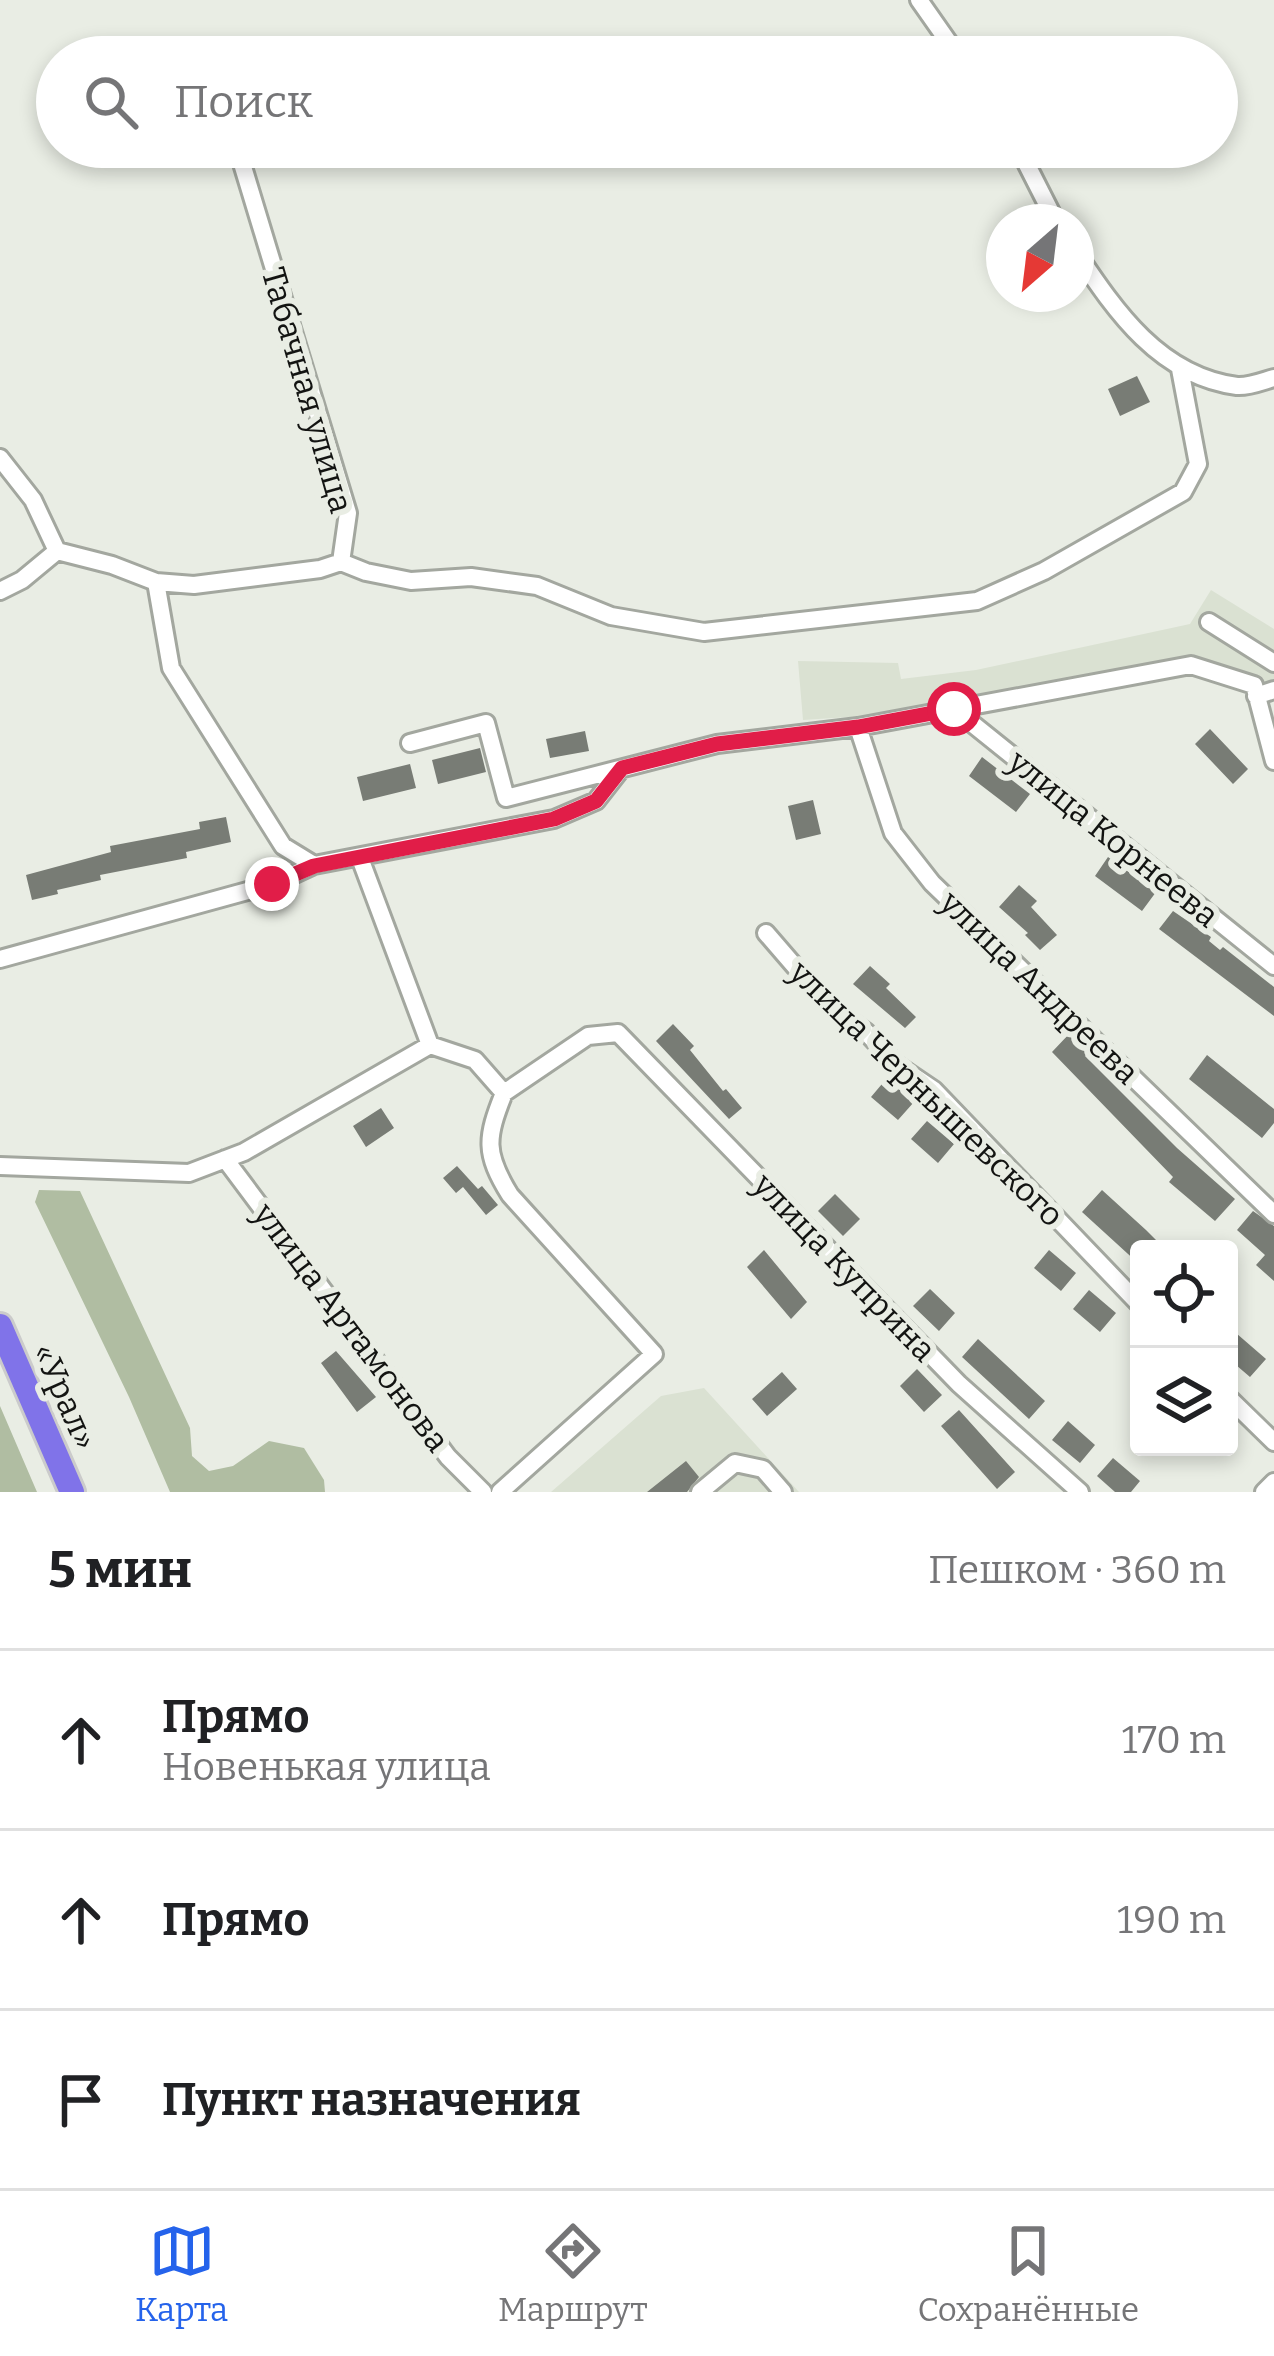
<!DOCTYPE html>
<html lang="ru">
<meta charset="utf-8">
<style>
:root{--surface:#fff;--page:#f6f6f6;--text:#202124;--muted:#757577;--line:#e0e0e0;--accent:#2563eb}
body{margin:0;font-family:Bitter,serif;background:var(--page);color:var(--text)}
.controls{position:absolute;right:36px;bottom:36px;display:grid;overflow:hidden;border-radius:12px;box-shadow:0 6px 18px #0003}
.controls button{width:108px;height:108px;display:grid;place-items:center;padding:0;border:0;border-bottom:3px solid var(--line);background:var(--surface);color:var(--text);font:60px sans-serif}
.compass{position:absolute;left:986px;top:204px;width:108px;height:108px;border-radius:50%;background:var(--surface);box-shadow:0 6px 18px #0003;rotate:208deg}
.stop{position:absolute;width:36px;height:36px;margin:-27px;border:9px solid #e11d48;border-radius:50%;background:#fff}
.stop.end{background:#e11d48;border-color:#fff;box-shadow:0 3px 12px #0008}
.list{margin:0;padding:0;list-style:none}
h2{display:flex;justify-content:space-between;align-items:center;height:156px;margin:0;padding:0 48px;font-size:51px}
h2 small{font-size:39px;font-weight:400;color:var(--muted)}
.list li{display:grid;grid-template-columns:78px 1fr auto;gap:36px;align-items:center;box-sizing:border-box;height:180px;padding:0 48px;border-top:3px solid var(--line)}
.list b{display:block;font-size:45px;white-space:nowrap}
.list p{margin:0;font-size:39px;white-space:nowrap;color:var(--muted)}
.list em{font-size:39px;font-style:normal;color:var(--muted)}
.icon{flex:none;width:66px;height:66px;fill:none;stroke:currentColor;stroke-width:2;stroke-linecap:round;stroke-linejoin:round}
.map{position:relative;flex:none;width:1274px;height:1492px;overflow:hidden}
.search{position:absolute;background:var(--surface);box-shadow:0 6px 18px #0003;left:36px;right:36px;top:36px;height:132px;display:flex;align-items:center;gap:30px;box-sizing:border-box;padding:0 42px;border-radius:66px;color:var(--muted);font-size:45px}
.sheet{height:696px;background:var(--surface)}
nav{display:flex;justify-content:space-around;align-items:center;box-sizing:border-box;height:168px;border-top:3px solid var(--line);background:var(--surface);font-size:33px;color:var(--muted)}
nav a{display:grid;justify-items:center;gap:6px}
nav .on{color:var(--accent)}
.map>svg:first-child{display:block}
</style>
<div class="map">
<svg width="1274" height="1492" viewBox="0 0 1274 1492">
<rect width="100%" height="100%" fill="#e9ede4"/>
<path fill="#dae1d2" d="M1211,590L1274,629V681L1247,688L1177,669L988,708L803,720L798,661L898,663L901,679L976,670L1190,624Z
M704,1388L799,1492H551L661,1396Z"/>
<path fill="#b0bda2" d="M39,1190L80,1191L190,1428L192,1456L209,1471L233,1466L269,1441L304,1448L324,1480L325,1492H170L129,1397L35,1202Z
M0,1406L37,1492H0Z"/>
<path fill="#787c75" d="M1137,376L1150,402L1120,416L1108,389Z
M1210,729L1248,769L1233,784L1195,744Z
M585,731L589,751L550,758L546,739Z
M480,748L486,772L438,784L432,760Z
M982,757L1030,794L1016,812L969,776Z
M410,764L416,788L363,801L357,777Z
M813,800L821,834L796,840L788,806Z
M226,817L231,842L186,852L187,858L100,875L101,880L57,890L58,894L32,900L26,875L111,852L110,846L200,829L199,822Z
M1108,857L1156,892L1142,911L1095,876Z
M1019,885L1037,901L1031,907L1057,935L1040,950L1025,935L1028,933L999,907Z
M1173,911L1211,937L1209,941L1220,950L1223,947L1274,987V1016L1159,929Z
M870,966L890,984L886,988L916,1017L905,1028L853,984Z
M673,1024L694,1046L690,1050L723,1091L726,1089L742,1108L729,1119L656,1041Z
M1069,1034L1088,1053L1085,1056L1177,1148L1235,1199L1215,1221L1169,1182L1173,1177L1052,1052Z
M1207,1055L1274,1109V1123L1262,1138L1189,1079Z
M887,1078L914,1102L898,1120L871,1097Z
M381,1108L394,1128L366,1147L353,1126Z
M927,1121L954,1144L938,1163L911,1139Z
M457,1166L478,1189L482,1186L498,1205L486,1215L463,1187L456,1193L443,1178Z
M1102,1190L1146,1230L1165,1249H1139V1264L1082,1212Z
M835,1194L860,1219L843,1236L818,1211Z
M1253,1211L1274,1226V1281L1256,1265L1265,1255L1237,1230Z
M764,1250L807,1302L791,1319L747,1267Z
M1049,1250L1076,1273L1061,1291L1034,1268Z
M930,1289L955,1313L939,1331L913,1306Z
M1089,1290L1116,1313L1100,1332L1073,1309Z
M1229,1327L1266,1359L1250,1377L1229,1359Z
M978,1339L1045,1401L1029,1419L962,1357Z
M336,1351L376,1397L357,1412L321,1363Z
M917,1369L942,1395L924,1412L900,1386Z
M782,1372L797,1389L767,1416L752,1399Z
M959,1410L1015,1472L997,1489L941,1426Z
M1068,1421L1095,1445L1080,1463L1052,1440Z
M1113,1458L1140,1481L1131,1492H1115L1097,1476Z
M686,1461L699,1477L687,1492H647Z"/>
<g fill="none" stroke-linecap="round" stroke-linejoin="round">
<defs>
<path id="minor" d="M919,0L959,57
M1018,147L1056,222
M1076,252C1116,312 1160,376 1237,386C1249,387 1263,381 1274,378
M0,458L33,500L57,551L22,580L0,591
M57,551L112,565L156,582L194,585L320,569L341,562L348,513L237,147
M341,562L366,572L411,581L471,577L537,586L611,616L704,632L977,601L1044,571L1183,492L1198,464L1180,369
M156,582L171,668L283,846L314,865L554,819L596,801L621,769
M1209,622L1274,663
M1256,696L1274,690
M954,709L1274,966
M858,727L893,833L932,883L1274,1214
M410,743L486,723L506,798L717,744L858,727L1191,665L1254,685L1274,761
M360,858L430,1045
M766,933L829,1006L866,1032L897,1065L934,1090L1139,1304
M0,959L273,884L314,865
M504,1093L588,1036L618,1033L959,1384L1080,1492
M225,1159L448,1457L483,1492
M0,1166L189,1173L244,1152L430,1045L475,1060L504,1093
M1229,1398L1274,1442
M500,1492L654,1354L510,1195C484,1153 486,1138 504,1093
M700,1492L735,1463L763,1469L783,1492
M1264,1492L1274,1482"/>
<path id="highway" d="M0,1326L72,1492"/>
</defs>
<use href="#minor" stroke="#a3a79f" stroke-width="22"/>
<use href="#highway" stroke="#cbcbcb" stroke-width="30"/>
<use href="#minor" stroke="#fff" stroke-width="16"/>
<use href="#highway" stroke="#8073e9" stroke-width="24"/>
</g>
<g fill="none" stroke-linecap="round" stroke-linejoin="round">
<path stroke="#e11d48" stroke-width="15" d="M272,884L314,866L554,819L596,801L622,768L717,744L858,727L954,709"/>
</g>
<g text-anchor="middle" stroke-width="12" stroke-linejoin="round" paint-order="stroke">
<g font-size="33" fill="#131412" stroke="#e9ede4">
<text transform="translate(308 390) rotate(74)" y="12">Табачная улица</text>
<text transform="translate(1114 838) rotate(39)" y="12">улица Корнеева</text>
<text transform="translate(1040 987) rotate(44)" y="12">улица Андреева</text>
<text transform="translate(927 1093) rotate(44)" y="12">улица Чернышевского</text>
<text transform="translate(845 1267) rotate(46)" y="12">улица Куприна</text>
<text transform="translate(352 1327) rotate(53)" y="12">улица Артамонова</text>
<text transform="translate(66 1396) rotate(66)" y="12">«Урал»</text>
</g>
</g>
</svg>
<div class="controls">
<button><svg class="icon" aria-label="locate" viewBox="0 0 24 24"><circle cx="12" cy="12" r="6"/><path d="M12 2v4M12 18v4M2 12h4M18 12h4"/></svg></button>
<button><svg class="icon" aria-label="layers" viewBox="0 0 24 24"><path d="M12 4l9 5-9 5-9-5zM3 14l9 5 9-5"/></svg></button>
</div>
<svg class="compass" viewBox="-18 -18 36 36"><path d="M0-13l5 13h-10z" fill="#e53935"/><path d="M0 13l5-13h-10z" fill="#757577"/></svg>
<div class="stop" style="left:954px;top:709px"></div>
<div class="stop end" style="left:272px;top:884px"></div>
<div class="search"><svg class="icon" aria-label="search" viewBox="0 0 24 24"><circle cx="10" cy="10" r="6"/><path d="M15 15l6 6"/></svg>Поиск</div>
</div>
<section class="sheet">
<h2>5 мин<small>Пешком · 360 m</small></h2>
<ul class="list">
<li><svg class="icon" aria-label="ahead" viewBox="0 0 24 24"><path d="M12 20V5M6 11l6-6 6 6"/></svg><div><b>Прямо</b><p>Новенькая улица</p></div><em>170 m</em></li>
<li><svg class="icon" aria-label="ahead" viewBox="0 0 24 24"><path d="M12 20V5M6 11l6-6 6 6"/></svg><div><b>Прямо</b></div><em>190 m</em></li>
<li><svg class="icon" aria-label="arrive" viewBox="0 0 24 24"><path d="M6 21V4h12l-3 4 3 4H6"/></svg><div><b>Пункт назначения</b></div></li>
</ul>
</section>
<nav>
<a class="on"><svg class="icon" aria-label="map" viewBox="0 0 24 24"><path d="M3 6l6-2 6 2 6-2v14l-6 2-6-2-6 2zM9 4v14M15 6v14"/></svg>Карта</a>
<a><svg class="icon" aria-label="directions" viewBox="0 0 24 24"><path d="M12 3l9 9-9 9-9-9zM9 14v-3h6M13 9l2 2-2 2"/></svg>Маршрут</a>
<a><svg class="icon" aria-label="saved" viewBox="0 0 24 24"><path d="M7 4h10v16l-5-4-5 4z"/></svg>Сохранённые</a>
</nav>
